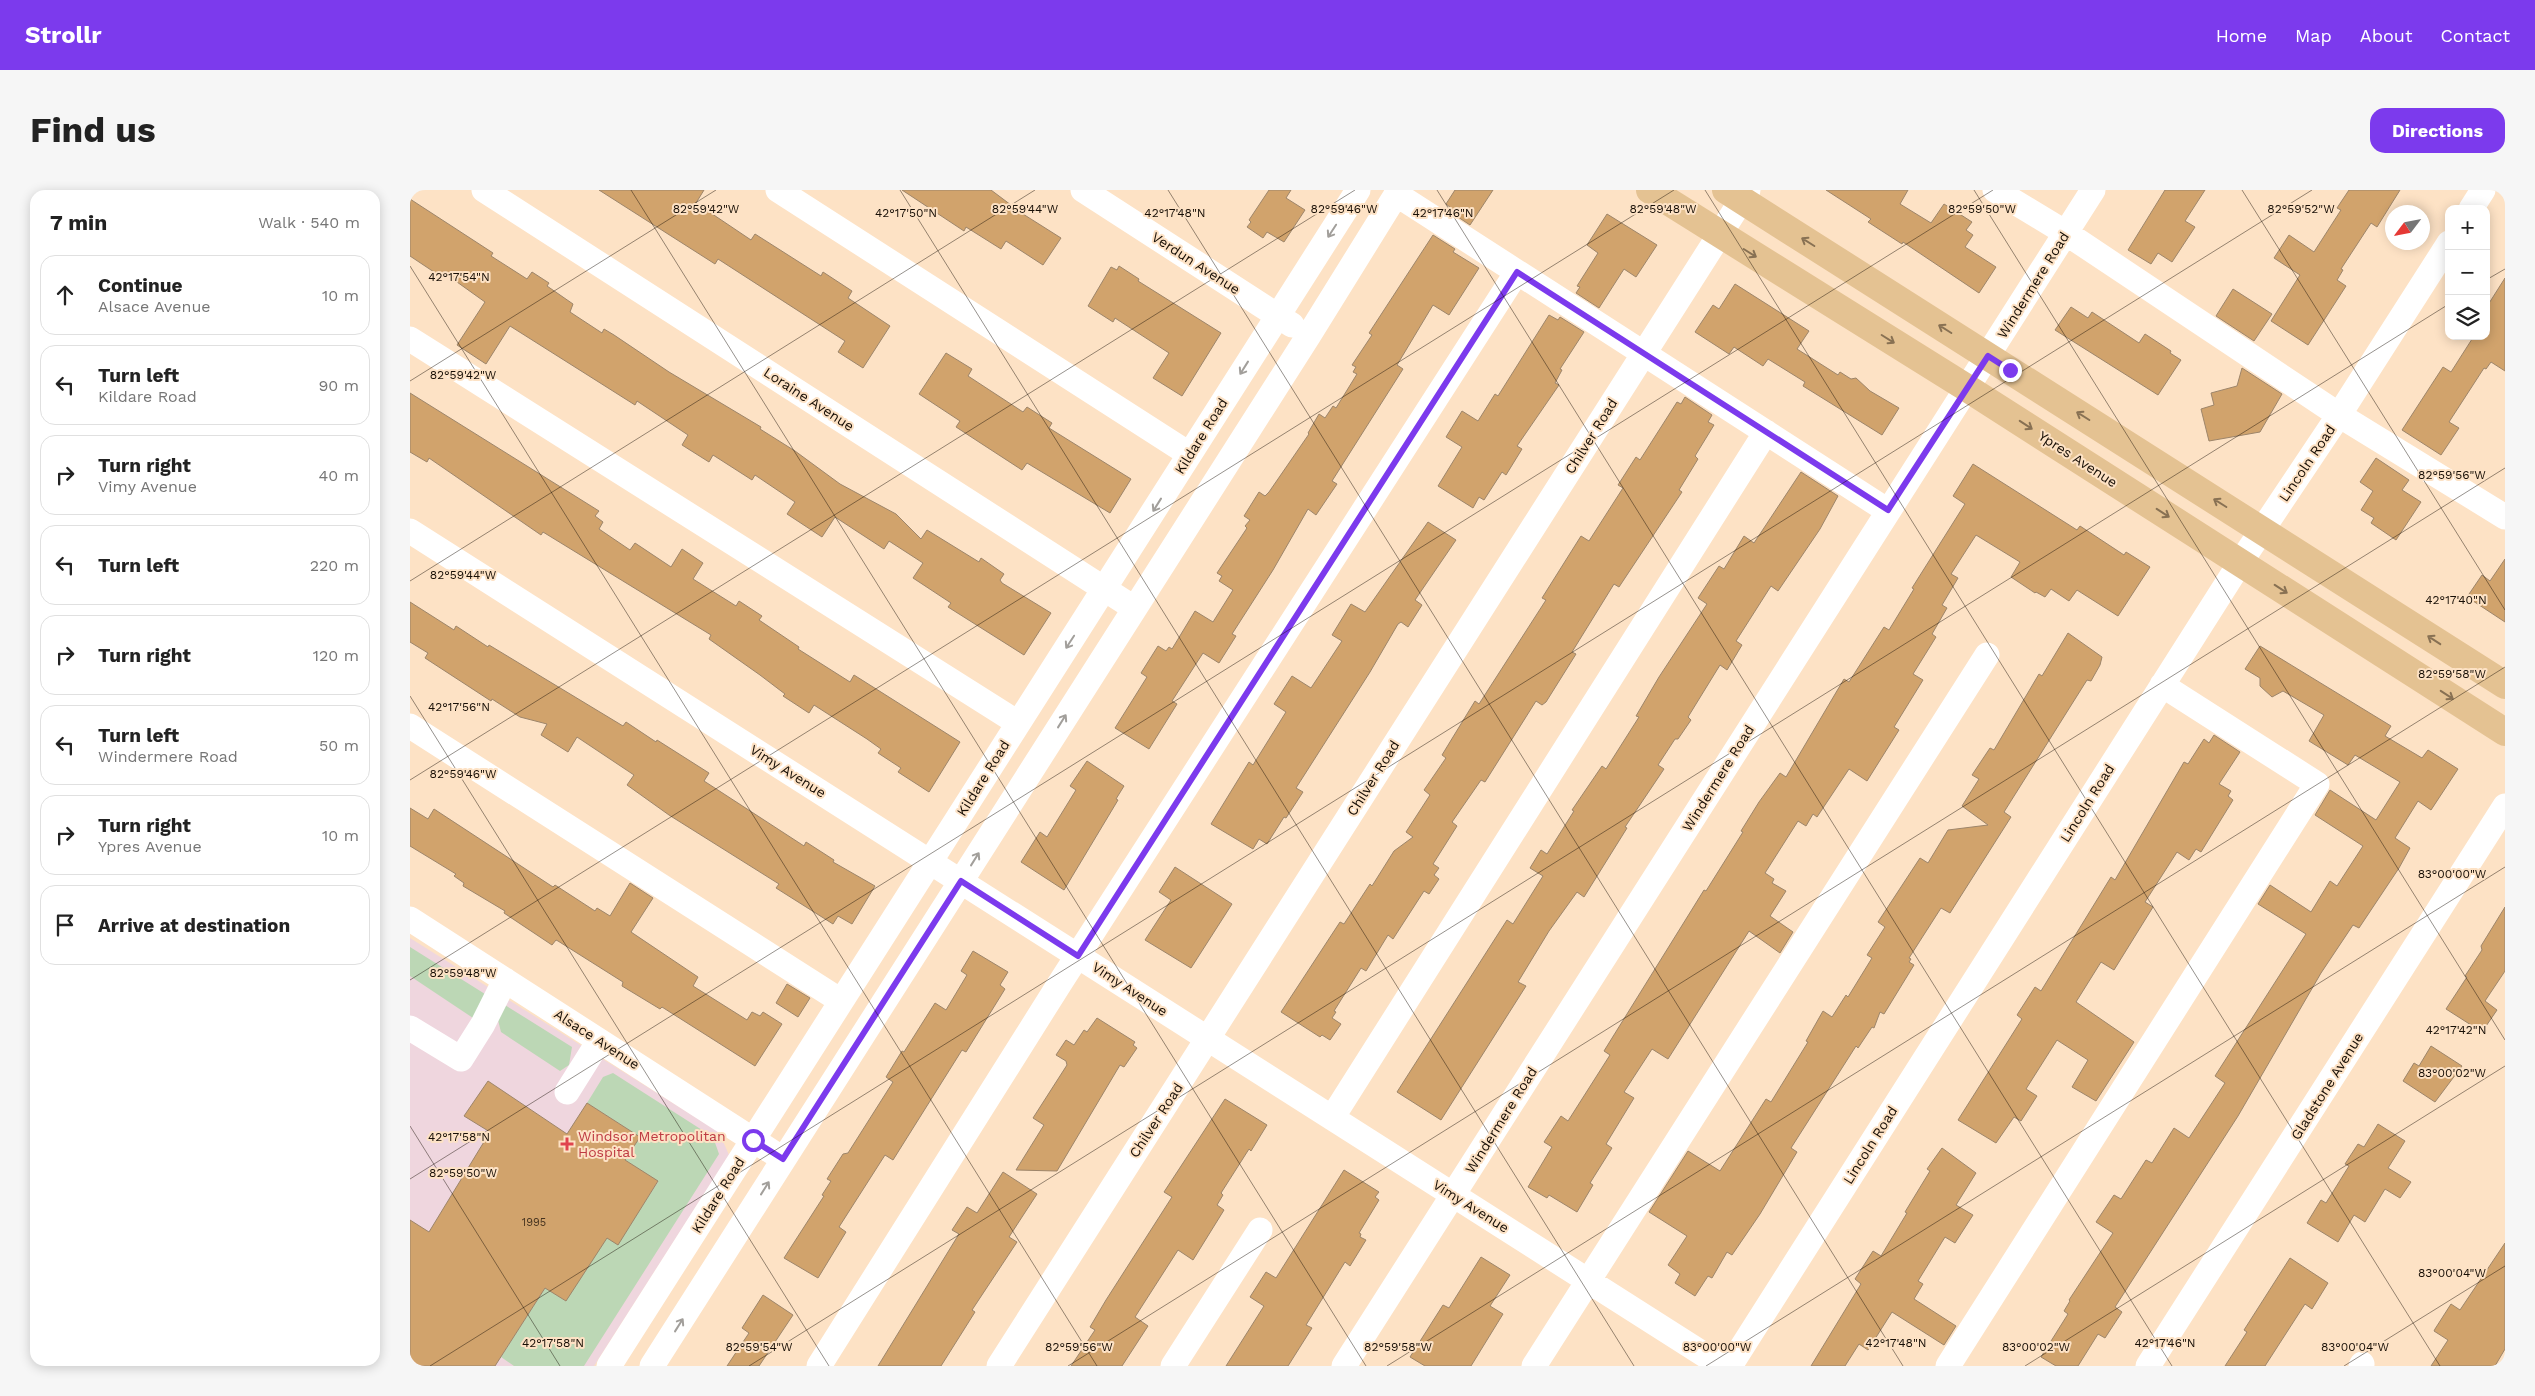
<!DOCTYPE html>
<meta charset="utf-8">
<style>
:root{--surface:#fff;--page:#f6f6f6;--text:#222;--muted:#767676;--line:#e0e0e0;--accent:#7c3aed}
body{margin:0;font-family:"Work Sans",sans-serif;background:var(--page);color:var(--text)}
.controls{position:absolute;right:15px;top:15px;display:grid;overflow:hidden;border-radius:10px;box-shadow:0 2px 12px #0003}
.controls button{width:45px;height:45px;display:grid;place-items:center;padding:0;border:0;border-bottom:1px solid var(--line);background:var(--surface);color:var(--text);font:25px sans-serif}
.compass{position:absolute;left:1975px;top:15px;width:45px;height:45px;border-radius:50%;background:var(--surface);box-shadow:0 2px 12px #0003;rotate:238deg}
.stop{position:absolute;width:15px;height:15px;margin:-11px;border:4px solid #7c3aed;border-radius:50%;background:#fff}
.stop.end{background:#7c3aed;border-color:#fff;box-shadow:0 1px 5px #0008}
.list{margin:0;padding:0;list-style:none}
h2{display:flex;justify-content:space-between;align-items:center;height:65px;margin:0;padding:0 20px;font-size:21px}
h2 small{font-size:16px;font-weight:400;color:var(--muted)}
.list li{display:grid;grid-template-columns:32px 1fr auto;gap:15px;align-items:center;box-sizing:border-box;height:80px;margin:0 10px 10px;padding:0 10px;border:1px solid var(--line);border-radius:15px}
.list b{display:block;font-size:19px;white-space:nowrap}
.list p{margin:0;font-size:16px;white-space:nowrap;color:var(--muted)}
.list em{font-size:16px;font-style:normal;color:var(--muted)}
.icon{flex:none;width:28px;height:28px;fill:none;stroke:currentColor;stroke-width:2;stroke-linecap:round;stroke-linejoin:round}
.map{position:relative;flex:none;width:2095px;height:1176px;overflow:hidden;border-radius:15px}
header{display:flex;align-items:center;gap:30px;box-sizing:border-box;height:70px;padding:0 25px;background:var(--accent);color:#fff}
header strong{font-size:24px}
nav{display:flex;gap:28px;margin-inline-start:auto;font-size:18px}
.intro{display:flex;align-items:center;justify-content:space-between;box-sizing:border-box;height:120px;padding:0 30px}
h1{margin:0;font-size:35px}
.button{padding:12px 22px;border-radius:15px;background:var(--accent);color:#fff;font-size:18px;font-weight:700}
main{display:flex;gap:30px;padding:0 30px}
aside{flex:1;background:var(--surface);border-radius:15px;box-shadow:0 2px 12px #0003}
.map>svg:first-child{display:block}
</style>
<header>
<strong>Strollr</strong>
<nav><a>Home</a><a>Map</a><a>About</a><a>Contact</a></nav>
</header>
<div class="intro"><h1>Find us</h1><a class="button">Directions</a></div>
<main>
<aside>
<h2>7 min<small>Walk · 540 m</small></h2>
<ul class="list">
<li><svg class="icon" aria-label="ahead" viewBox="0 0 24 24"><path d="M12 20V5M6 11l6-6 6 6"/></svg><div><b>Continue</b><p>Alsace Avenue</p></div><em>10 m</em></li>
<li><svg class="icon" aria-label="left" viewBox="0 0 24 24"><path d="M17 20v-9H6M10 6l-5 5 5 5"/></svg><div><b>Turn left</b><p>Kildare Road</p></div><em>90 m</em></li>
<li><svg class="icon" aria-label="right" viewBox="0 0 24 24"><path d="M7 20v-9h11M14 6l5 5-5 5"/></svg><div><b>Turn right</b><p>Vimy Avenue</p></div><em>40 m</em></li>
<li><svg class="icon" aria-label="left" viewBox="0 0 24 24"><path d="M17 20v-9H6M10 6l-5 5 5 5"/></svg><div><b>Turn left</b></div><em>220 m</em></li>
<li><svg class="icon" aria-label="right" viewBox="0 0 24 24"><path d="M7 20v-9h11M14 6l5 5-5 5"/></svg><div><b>Turn right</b></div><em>120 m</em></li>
<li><svg class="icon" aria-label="left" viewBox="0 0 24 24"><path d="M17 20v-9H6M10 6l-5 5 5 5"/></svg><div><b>Turn left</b><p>Windermere Road</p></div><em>50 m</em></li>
<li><svg class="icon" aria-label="right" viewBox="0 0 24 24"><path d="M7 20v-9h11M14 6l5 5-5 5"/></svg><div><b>Turn right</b><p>Ypres Avenue</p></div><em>10 m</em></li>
<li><svg class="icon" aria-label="arrive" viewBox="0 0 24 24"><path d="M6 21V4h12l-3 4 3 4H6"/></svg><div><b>Arrive at destination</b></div></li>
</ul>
</aside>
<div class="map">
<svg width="2095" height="1176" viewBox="0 0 2095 1176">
<rect width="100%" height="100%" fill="#fde2c5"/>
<path fill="#efd6de" d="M0,748L309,942L319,965L184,1176H0Z"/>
<path fill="#bcd7b5" d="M0,757L75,804L63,828L0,786Z
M95,815L162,857L159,875L150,881L91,842L88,830Z
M203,883L303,947L309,964L174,1176H104L91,1167L135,1098L156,1111L177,1035L207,1054L248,992L215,970L230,947L177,913L193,887Z"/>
<path fill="#d1a36c" stroke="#9d856a" d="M189,0H294L286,13L341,50L345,44L411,86L413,82L442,101L438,108L480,136L453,178L428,162L435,151L308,69L305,74Z
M492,0H581L613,24L651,48L633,75L596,51L591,59L556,37L554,41Z
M859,0H881L876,8L895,20L874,52L857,42L853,48L837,37L841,32L839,30Z
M1045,0H1083L1060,35L1039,21L1041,18L1036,14Z
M1416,0H1498L1490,14L1521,33L1534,14L1562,32L1556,40L1563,45L1555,57L1586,77L1569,103L1493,52L1492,54L1458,32L1461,29Z
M1755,0H1795L1775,31L1785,37L1762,72L1748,63L1741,74L1718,60Z
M1939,0H1990L1967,37L1961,33L1931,79L1933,80L1927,90L1936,96L1898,155L1861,131L1890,85L1864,68L1879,45L1904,62L1931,20L1927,18Z
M0,9L83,63L81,66L117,89L122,82L139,93L137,96L163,114L160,122L192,143L194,139L204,145L259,182L351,237L350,239L385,261L430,294L486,324L511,349L517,340L569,372L571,368L594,384L590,390L592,393L641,423L614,465L538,417L541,413L503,388L513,373L479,351L474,359L425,327L412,347L377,324L385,312L345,285L342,290L303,265L299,272L272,255L278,245L227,211L225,215L100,136L76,174L47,155L75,112L33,82L30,86L0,66Z
M1197,24L1247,55L1226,87L1214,79L1189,118L1166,103L1170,97L1167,96L1188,63L1177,55Z
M1023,45L1045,59L1043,62L1069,78L1039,125L1023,115L987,175L993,179L922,291L927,294L906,325L898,319L863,380L822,444L826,446L809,473L793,463L762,511L767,514L739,559L705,538L737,487L731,483L748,456L756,461L759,457L762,459L785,421L803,432L823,400L809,391L812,386L807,383L837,338L835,336L840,330L834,326L849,302L855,306L859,302L899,244L898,243L909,224L915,228L923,216L926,218L947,184L943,182L946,177L942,175L962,145L959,143Z
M709,76L729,89L728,91L811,143L772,206L743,188L759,163L705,128L703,132L678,116L701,77L707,80Z
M2095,88V181L2081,172L2076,179L2074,178L2039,232L2049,238L2031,265L1992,240L2033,177L2041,182L2064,146H2076V118Z
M1325,94L1399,141L1387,159L1428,185L1430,182L1441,189L1446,188L1460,201L1489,218L1472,245L1393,196L1395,192L1358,169L1353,176L1324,157L1319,164L1285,142L1303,115L1309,119Z
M1823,99L1862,124L1844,151L1806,126Z
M1661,117L1678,128L1682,122L1729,153L1735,144L1761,161L1760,163L1771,170L1748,205L1645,140Z
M1139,125L1148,130L1150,127L1174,142L1150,179L1152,180L1145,193L1149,195L1107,256L1112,259L1096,285L1092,282L1074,310L1069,307L1063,318L1028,296L1052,257L1036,247L1052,221L1068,231L1085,204L1088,206Z
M536,163L562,179L558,186L613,222L617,217L642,233L639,238L721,289L700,323L617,273L612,280L572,254L546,237L550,231L509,204Z
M1832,178L1872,204L1850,242L1799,251L1791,219L1804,215L1801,203L1827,196Z
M0,203L189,321L185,326L193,332L189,339L220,360L225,353L261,377L272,359L293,373L283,389L326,416L329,411L352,426L349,430L389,457L388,459L440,492L444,485L550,552L519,602L488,582L491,578L468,563L471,559L457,549L404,515L399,523L373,506L375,504L350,485L299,449L301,445L133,342L131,345L19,268L17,272L0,262Z
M1275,207L1302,225L1298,232L1304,235L1285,266L1288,269L1269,300L1272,302L1209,397L1204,394L1162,462L1166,464L1136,512L1132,515L1126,511L1075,592L1071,590L1042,632L1047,636L1023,674L1029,678L1024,685L1029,689L1019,704L1014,701L983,749L978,745L956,781L951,778L924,821L926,822L922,828L931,834L920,850L912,845L910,847L871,822L930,732L934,734L960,694L962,696L984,661L1003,647L996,642L1020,605L1014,600L1036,568L1032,565L1065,511L1069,514L1136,410L1132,408L1171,346L1179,351L1213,298L1208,295L1226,267L1230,270L1267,212L1271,214Z
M1966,268L1999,290L1992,300L2011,312L1986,350L1961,333L1964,328L1951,320L1963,301L1950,292Z
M1563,274L1667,340L1670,336L1714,365L1716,362L1740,377L1708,426L1667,400L1659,411L1641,399L1635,407L1626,402L1625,403L1601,387L1610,372L1566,345L1541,384L1548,388L1532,415L1537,418L1522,444L1526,447L1503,484L1513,490L1484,537L1489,540L1457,591L1439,579L1407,627L1403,624L1396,636L1388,631L1355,683L1364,689L1362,693L1376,701L1360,726L1383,742L1370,763L1339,741L1258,869L1242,859L1214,902L1224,908L1196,954L1202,958L1180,993L1183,995L1167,1022L1139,1005L1137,1008L1118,997L1142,957L1134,952L1151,926L1158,931L1200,865L1194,861L1281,721L1294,700L1296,701L1333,642L1331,641L1349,612L1370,583L1376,587L1434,489L1439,492L1474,437L1479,440L1504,399L1502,398L1555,314L1543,306Z
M1391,282L1428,306L1410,339L1368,401L1361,396L1326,451L1332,455L1317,480L1310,475L1278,527L1281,530L1268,549H1265L1248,575L1254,579L1215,637L1217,638L1174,707L1167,702L1139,741L1108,792L1116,796L1031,930L987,902L1097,730L1103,734L1133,686L1120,678L1131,660L1137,664L1164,621L1162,620L1192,576L1196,579L1229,527L1226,526L1249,487L1297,414L1288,408L1309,376L1314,379L1334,346L1344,353Z
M1018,332L1046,350L1005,410L1012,415L998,437L991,432L988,434L960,482L886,598L893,602L876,628L874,627L857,654L849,649L843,659L801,634L839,572L843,575L876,522L864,514L882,486L901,498L932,451L922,445L941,414L955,422Z
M2095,369V432L2057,407L2072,385L2080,391Z
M0,412L44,440L46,436L78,457L79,455L213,536L216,532L246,552L247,550L299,583L294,591L394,656L396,652L424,670L423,672L465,696L442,734L428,726L423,734L366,698L369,694L259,625L217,595L224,585L167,547L158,562L131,545L137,534L110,527L82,509L81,511L15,468L18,463L0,452Z
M1658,443L1692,467L1690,475L1681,491L1677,490L1594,622L1601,627L1540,723L1531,718L1499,768L1501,769L1499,772L1504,775L1474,824L1470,822L1464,838L1462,837L1448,858L1446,856L1381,958L1387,962L1350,1024L1322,1065L1317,1062L1302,1088L1298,1086L1285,1106L1265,1093L1270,1084L1258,1075L1277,1046L1239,1022L1278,961L1310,981L1356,909L1361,912L1398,852L1396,851L1413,821L1422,827L1436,805L1438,807L1462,768L1457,765L1475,737L1468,732L1510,668L1518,673L1538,640L1578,635L1552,616L1569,589L1562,585L1580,558L1584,560L1629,484L1632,486Z
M1850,456L1981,536L1975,546L2012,568L2018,560L2048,579L2021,620L2008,611L1985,648L2000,658L1989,678L1949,738L1943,735L1911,783L1828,926L1705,1117L1712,1122L1695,1148L1688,1144L1668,1176H1646L1631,1167L1658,1124L1654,1121L1660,1111L1659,1110L1703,1043L1686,1032L1704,1005L1711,1009L1736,970L1742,973L1764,938L1779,948L1815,893L1805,886L1896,744L1848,714L1860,695L1901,722L1920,691L1927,696L1953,656L1905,625L1920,600L1966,630L1990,592L1945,565L1938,575L1899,551L1914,525L1873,501L1862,507L1850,496V488L1835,479Z
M1804,545L1830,562L1809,594L1821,601L1818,606L1823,610L1791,662L1786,659L1779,670L1767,662L1735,712L1743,717L1704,780L1691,772L1666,812L1724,852L1686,911L1662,897L1678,870L1647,850L1616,899L1627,906L1611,931L1604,927L1586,953L1548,930L1612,829L1607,825L1625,797L1631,801L1701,687L1705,690L1774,572L1778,574L1794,549L1799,553Z
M677,571L714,596L706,609L708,610L654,700L611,672L630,642L637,647L666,600L660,596Z
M0,618L18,629L24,619L143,697L145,695L185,721L187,718L200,726L220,693L243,708L221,742L288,787L283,796L337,830L342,822L350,826L353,822L372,834L345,876L252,817L250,819L212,796L213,792L148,751L146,750L142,755L94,723L95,721L53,696L54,693L44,686L46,684L0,656Z
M765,677L822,714L781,778L735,750L761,710L749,702Z
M2095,717V781L2075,811L2087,820L2072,842L2036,819L2057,787L2055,786L2072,760L2071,756Z
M563,761L598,782L590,795L595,799L556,862L552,860L483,970L475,965L429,1037L436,1042L408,1088L374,1068L414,1006L412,1005L421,991L417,989L433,964L438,963L483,892L476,887L492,861L494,862L525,813L536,820L557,785L551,781Z
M377,794L400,808L388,827L366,813Z
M687,828L725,852L723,855L727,858L714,877L710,875L647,981L606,980L634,935L623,928L657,875L656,871L646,865L656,850L664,855L674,840L677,842Z
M2021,856L2052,876L2025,912L1993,891L2004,873L2009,876Z
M78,891L157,944L177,913L230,947L215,970L248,991L208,1055L197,1048L156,1111L135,1098L85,1176H0V1030L19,1042L80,942L54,926Z
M815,909L857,935L841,961L839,959L811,1003L813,1005L807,1015L814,1020L783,1070L768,1060L725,1127L738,1136L712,1176H661L685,1140L680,1137L696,1110L762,1007L754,1002Z
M1968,934L1995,951L1978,978L2001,992L1990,1008L1975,999L1955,1032L1944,1025L1928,1052L1897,1033L1911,1010L1916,1013L1939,976L1935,974L1948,954L1954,957Z
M1532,958L1566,983L1546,1015L1563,1025L1545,1053L1535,1047L1508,1091L1513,1094L1504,1109L1546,1136L1534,1155L1482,1122L1458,1160L1449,1154L1435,1176H1401L1451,1094L1445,1089L1463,1061L1471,1066L1497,1023L1495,1022L1520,981L1517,979Z
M934,980L969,1002L965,1007L969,1010L949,1043L951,1044L950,1047L956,1050L940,1076L935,1072L896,1135L902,1138L878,1176H816L854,1116L840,1107L856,1082L866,1088Z
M593,982L627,1004L599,1047L607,1052L562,1120L565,1122L531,1176H468L549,1044L542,1040L557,1017L567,1023Z
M2095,1053V1159L2085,1176H2021L2038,1150L2024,1141L2025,1139L2041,1114L2050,1120Z
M1071,1067L1100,1085L1080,1116L1093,1124L1061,1176H1015L1000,1167L1033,1115L1039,1118Z
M1880,1068L1918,1093L1902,1119L1895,1114L1855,1176H1815L1837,1142L1834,1140Z
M353,1105L383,1125L349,1176H317L339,1143L332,1138Z"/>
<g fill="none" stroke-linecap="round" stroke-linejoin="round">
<path stroke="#fff" stroke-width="25" d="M74,0L724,418
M368,0L779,264
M673,0L882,135
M1585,0L1656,43L1929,225L2095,327
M986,4L1478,321
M2061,19L2073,0
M0,149L608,533
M0,341L1312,1176
M0,536L431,811
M0,729L373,969
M0,838L51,869L73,834L95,790
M157,902L189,851
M922,928L1356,242
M199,1176L948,0
M242,1176L899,145L989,0
M409,1176L650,793L1107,82
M589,1176L1338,0
M763,1176L850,1040
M934,1176L1683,0
M1124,1176L1577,465
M1320,1176L1830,373L1929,225L2039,53
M1538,1176L1907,594L1752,495
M1738,1176L2095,616
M1951,1176L1952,1174"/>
<path stroke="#e4c292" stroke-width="28" d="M1240,0L1557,198L2095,542
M1316,0L2095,495"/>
</g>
<defs><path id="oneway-shaft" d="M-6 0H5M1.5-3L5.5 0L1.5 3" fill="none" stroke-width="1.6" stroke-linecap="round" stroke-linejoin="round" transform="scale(1.25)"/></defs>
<g stroke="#a29f9b">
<use href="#oneway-shaft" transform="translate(922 41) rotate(123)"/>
<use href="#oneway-shaft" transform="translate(834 178) rotate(122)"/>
<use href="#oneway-shaft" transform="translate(747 315) rotate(122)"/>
<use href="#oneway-shaft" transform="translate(660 452) rotate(123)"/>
<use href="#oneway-shaft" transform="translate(652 531) rotate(-58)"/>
<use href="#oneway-shaft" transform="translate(565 669) rotate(-58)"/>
<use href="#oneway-shaft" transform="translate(355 998) rotate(-58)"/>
<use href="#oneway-shaft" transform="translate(269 1135) rotate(-58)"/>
</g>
<g stroke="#887153">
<use href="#oneway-shaft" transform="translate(1398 52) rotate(-148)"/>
<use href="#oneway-shaft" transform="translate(1340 63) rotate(32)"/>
<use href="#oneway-shaft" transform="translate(1535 139) rotate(-148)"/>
<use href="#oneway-shaft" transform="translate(1478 149) rotate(32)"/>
<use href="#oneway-shaft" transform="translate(1673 226) rotate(-148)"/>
<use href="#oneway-shaft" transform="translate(1616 235) rotate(33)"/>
<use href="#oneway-shaft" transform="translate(1810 313) rotate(-148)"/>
<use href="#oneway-shaft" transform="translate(1753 323) rotate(33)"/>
<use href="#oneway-shaft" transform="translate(1871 399) rotate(33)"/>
<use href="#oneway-shaft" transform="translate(2024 450) rotate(-147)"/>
<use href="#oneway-shaft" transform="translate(2037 505) rotate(33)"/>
</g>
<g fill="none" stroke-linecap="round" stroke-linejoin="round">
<path stroke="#7c3aed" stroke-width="6" d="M343,950L373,969L551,691L668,766L1107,82L1478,320L1578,166L1600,180"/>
</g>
<path fill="none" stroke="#170e05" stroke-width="1" stroke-opacity="0.45" d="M221,0L956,1176M490,0L1224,1176M758,0L1493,1176M1027,0L1762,1176M1295,0L2030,1176M1564,0L2095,850M1832,0L2095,420M0,76L687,1176M2076,90L2095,79M0,191L306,0M0,391L625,0M0,506L419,1176M0,590L945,0M0,790L1264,0M0,936L150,1176M0,989L1583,0M20,1176L1902,0M339,1176L2039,114M658,1176L2095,278M977,1176L2095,477M1296,1176L2095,677M1615,1176L2095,876M1934,1176L2095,1076"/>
<path fill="#e0444e" stroke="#fde2c5" stroke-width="2" d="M154.5 946.5h5v5h5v5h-5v5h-5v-5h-5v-5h5z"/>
<g text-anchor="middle" stroke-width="4" stroke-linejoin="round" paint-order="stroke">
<g font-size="11" fill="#46331f">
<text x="124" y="1036">1995</text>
</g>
<g font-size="14" fill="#170e05" stroke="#fde2c5">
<text transform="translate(786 73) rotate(33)" y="5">Verdun Avenue</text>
<text transform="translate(1623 95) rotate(-58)" y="5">Windermere Road</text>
<text transform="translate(399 209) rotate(33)" y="5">Loraine Avenue</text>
<text transform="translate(791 246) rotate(-58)" y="5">Kildare Road</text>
<text transform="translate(1181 246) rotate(-58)" y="5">Chilver Road</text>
<text transform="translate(1668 269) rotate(33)" y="5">Ypres Avenue</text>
<text transform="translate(1897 273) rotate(-56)" y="5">Lincoln Road</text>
<text transform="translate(378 581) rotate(32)" y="5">Vimy Avenue</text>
<text transform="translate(573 588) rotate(-58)" y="5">Kildare Road</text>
<text transform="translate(963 588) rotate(-58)" y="5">Chilver Road</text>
<text transform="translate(1308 588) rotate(-58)" y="5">Windermere Road</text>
<text transform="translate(1677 613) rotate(-58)" y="5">Lincoln Road</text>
<text transform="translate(720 799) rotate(33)" y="5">Vimy Avenue</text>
<text transform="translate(187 849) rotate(33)" y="5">Alsace Avenue</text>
<text transform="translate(1917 896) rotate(-58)" y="5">Gladstone Avenue</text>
<text transform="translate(746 930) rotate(-57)" y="5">Chilver Road</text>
<text transform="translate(1091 930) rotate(-58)" y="5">Windermere Road</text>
<text transform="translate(1460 955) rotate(-58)" y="5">Lincoln Road</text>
<text transform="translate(308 1005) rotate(-58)" y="5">Kildare Road</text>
<text transform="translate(1061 1016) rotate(32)" y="5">Vimy Avenue</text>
</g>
<g font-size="14" fill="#be3a42" stroke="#fde2c5" text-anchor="start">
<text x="168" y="951">Windsor Metropolitan<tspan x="168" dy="16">Hospital</tspan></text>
</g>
</g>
<g font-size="12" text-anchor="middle" fill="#170e05" stroke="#fde2c5" stroke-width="4" stroke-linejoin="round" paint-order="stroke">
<text x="615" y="23">82°59'44"W</text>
<text x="1572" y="23">82°59'50"W</text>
<text x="1891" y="23">82°59'52"W</text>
<text x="296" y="23">82°59'42"W</text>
<text x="934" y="23">82°59'46"W</text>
<text x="1253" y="23">82°59'48"W</text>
<text x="496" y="27">42°17'50"N</text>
<text x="765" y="27">42°17'48"N</text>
<text x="1033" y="27">42°17'46"N</text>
<text x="49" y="91">42°17'54"N</text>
<text x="53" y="189">82°59'42"W</text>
<text x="2042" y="289">82°59'56"W</text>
<text x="53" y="389">82°59'44"W</text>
<text x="2046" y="414">42°17'40"N</text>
<text x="2042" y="488">82°59'58"W</text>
<text x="49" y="521">42°17'56"N</text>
<text x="53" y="588">82°59'46"W</text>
<text x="2042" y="688">83°00'00"W</text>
<text x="53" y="787">82°59'48"W</text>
<text x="2046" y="844">42°17'42"N</text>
<text x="2042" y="887">83°00'02"W</text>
<text x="49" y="951">42°17'58"N</text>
<text x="53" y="987">82°59'50"W</text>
<text x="2042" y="1087">83°00'04"W</text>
<text x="143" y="1157">42°17'58"N</text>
<text x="1486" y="1157">42°17'48"N</text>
<text x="1755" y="1157">42°17'46"N</text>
<text x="349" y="1161">82°59'54"W</text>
<text x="669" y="1161">82°59'56"W</text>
<text x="988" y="1161">82°59'58"W</text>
<text x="1307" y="1161">83°00'00"W</text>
<text x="1626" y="1161">83°00'02"W</text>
<text x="1945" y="1161">83°00'04"W</text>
</g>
</svg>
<div class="controls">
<button>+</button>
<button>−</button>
<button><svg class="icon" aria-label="layers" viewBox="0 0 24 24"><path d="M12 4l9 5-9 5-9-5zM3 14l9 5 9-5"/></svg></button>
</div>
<svg class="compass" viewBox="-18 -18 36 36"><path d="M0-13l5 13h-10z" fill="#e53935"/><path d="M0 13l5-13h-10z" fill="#767676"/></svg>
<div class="stop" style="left:343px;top:950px"></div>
<div class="stop end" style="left:1600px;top:180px"></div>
</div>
</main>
